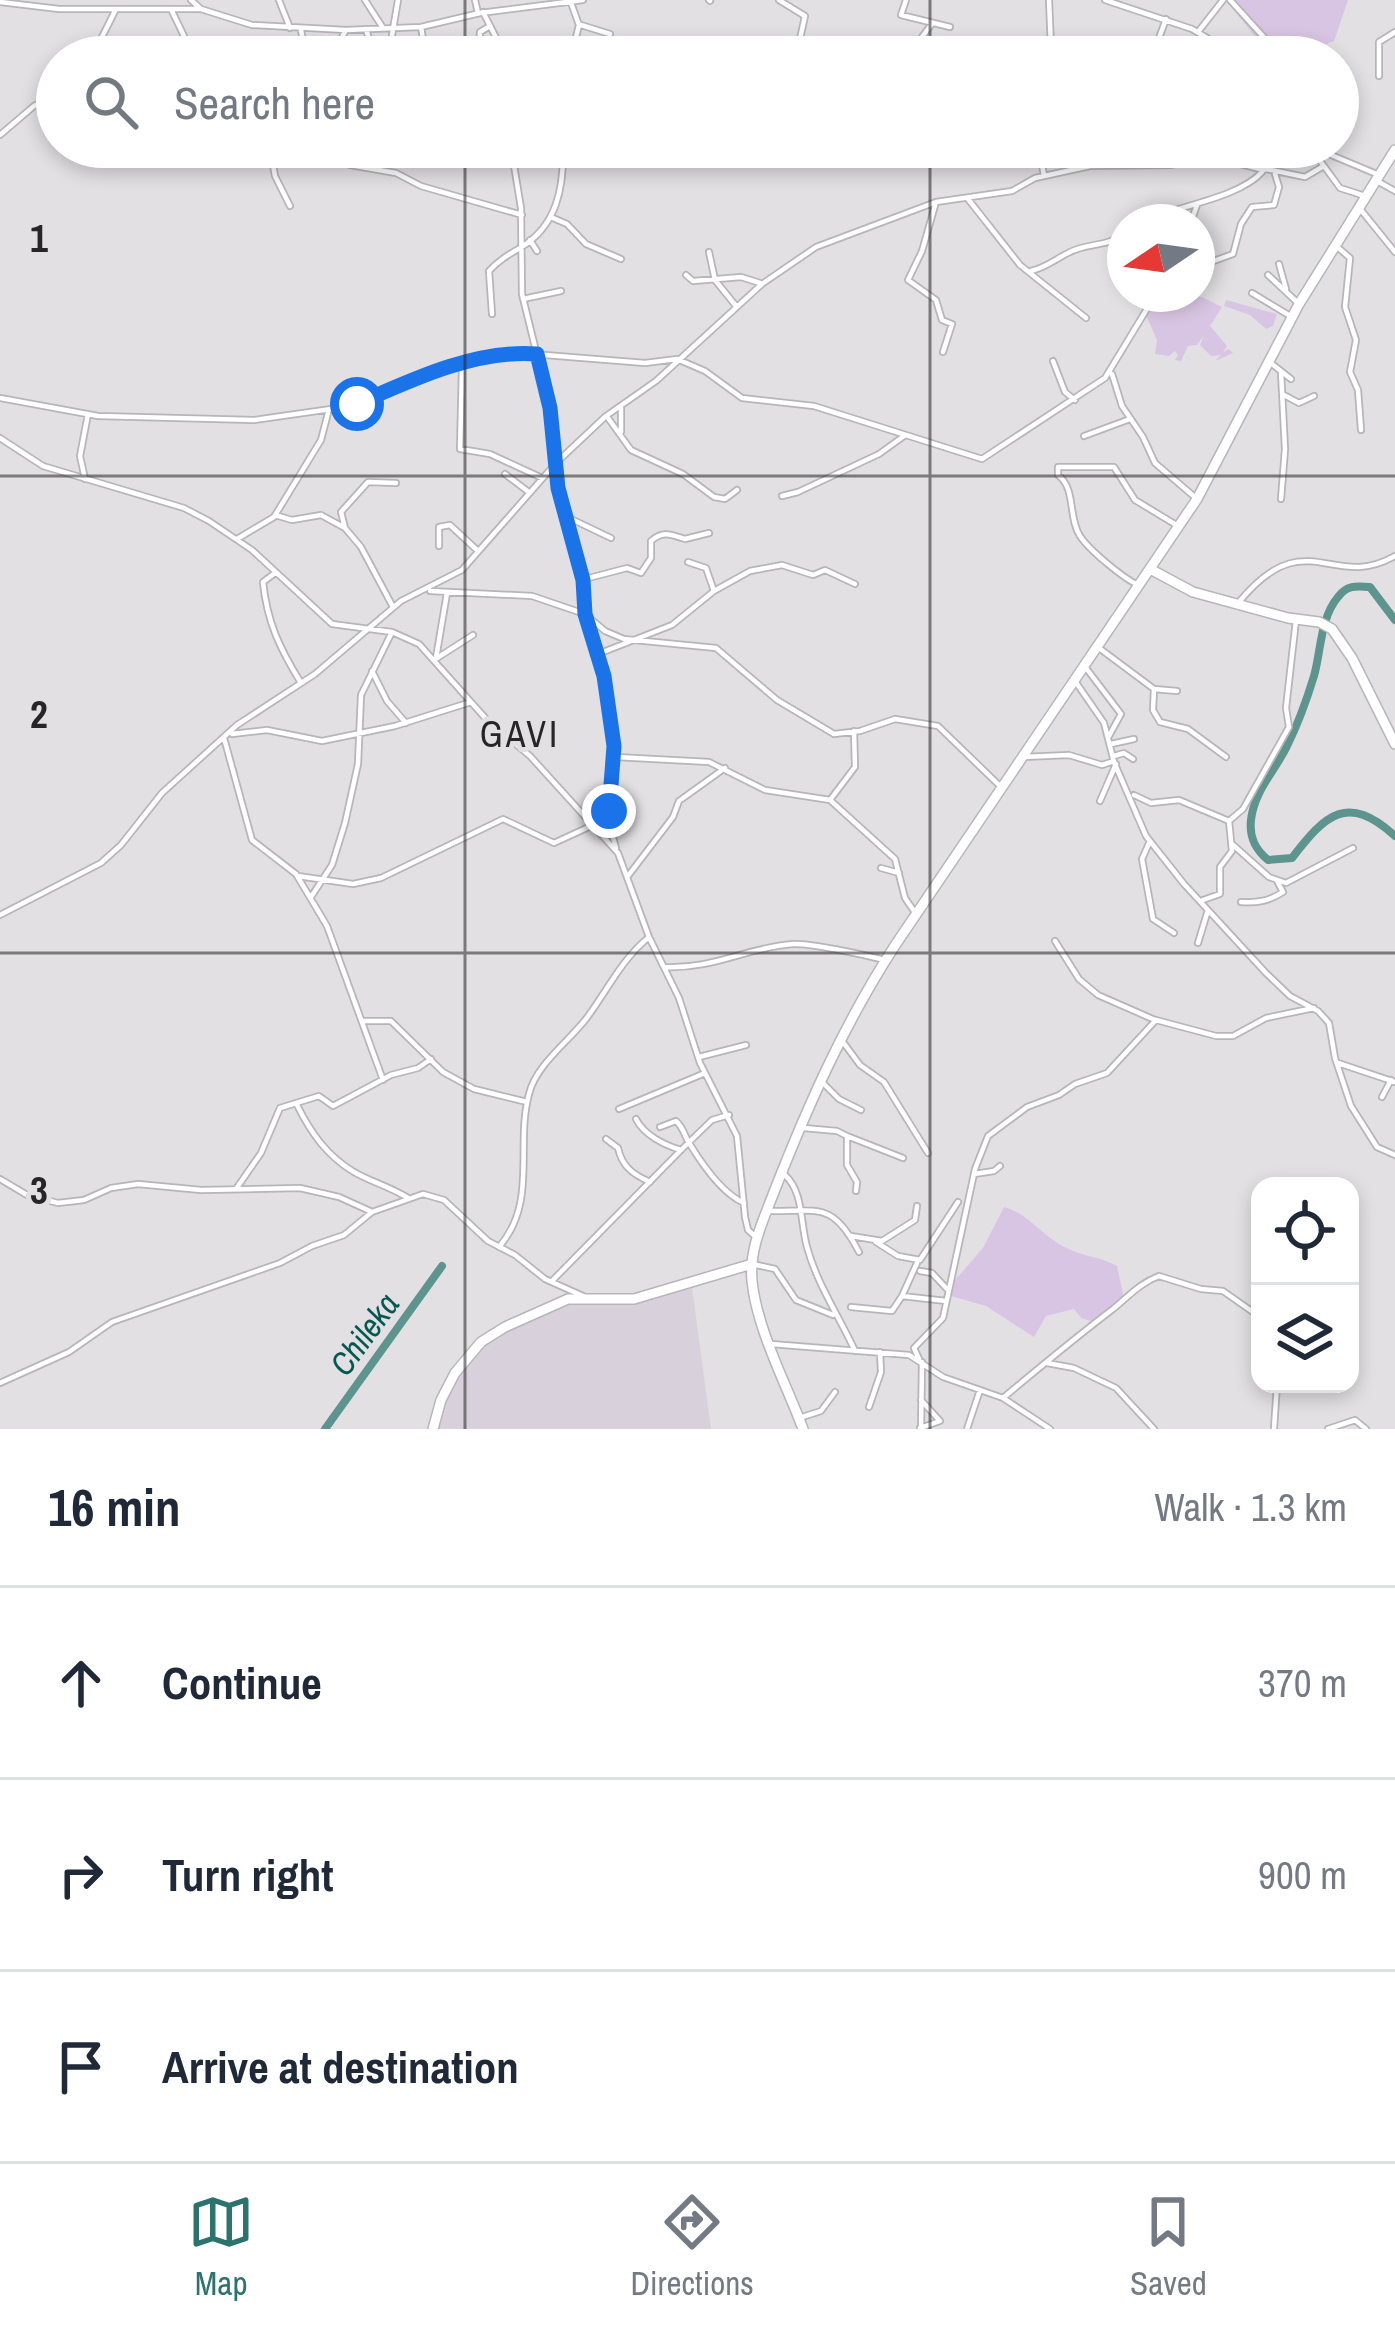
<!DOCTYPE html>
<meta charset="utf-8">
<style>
:root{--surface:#fff;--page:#f6f6f7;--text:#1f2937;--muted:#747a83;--line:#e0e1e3;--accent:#2b736c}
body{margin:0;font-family:"Archivo Narrow",sans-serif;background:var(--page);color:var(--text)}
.controls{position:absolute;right:36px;bottom:36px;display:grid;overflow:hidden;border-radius:24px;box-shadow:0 6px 18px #0003}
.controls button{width:108px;height:108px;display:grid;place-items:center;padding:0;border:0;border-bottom:3px solid var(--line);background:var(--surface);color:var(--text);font:60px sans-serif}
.compass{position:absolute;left:1107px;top:204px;width:108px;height:108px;border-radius:50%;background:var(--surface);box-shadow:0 6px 18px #0003;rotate:257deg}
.stop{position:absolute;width:36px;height:36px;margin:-27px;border:9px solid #1a73e8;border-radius:50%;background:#fff}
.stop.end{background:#1a73e8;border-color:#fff;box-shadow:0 3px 12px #0008}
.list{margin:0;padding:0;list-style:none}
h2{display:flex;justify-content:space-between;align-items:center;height:156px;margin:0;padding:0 48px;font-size:51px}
h2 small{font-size:39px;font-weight:400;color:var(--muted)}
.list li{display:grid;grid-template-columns:78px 1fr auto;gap:36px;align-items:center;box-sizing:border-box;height:192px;padding:0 48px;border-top:3px solid var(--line)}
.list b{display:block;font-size:45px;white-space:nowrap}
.list em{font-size:39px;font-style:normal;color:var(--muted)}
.icon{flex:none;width:66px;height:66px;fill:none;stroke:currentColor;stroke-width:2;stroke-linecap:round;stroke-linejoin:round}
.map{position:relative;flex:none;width:1395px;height:1429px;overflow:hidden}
.search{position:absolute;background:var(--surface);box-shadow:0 6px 18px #0003;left:36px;right:36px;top:36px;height:132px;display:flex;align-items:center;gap:30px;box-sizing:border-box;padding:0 42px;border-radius:66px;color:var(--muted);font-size:45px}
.sheet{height:732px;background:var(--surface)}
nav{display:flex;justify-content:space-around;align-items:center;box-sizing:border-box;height:168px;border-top:3px solid var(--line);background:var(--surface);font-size:33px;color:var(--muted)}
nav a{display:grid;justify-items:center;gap:6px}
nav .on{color:var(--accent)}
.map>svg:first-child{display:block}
</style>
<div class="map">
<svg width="1395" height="1429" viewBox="0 0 1395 1429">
<rect width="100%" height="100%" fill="#e2e0e3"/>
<path fill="#d8d1db" d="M692,1287L711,1429H437L453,1382L492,1337L562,1304L624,1305Z"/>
<path fill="#d8c5e3" d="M1226,0H1348L1334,41L1292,57H1278L1257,39Z
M1157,294L1202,297L1222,307L1210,326L1227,346L1223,352L1229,349L1233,353L1215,361L1221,355L1211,356L1200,345L1204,335L1197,345L1188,346L1181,361L1175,360L1178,355L1175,351L1169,356L1155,354L1157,340L1146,315Z
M1226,300L1277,314L1273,326L1266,329L1250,315L1224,306Z
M1004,1207C1030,1214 1046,1241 1071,1250C1086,1257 1101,1257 1117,1266L1124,1298L1091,1321L1081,1318L1074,1309L1046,1316L1034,1337L986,1306L951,1296L949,1287L983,1248Z"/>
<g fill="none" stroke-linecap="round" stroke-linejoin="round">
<path stroke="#5d948e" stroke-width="8" d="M1395,620L1370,587C1356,586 1347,585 1338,597C1320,618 1321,652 1314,676C1307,699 1298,724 1287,746C1275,771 1254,791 1251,820C1249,837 1255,849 1268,860L1292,858C1326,814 1347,793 1395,836
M325,1429L442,1266"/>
<defs>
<path id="street" d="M191,0L201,9
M279,0L290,28
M365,0L383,28
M475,0L478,13
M570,0L579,25L571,57
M709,0L710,1
M779,0L805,16L796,57
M906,0L901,15L950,27
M1049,0L1051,47L1057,57
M1105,0L1192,29L1239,57
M1230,0L1282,57
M0,2L59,9H201L252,25L346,30L421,27L480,13L583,0
M171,9L194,57
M483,12L506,57
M581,25L610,34
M421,27L425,51
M301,30L305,53
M1198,32L1223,0
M479,49L480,32L490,26
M389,53L398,0
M92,57L115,11
M331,57L346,30
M349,57L369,39L366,29
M920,57L922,37L931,25
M1152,57L1166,19
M1379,76V42L1395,32
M0,135L34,106L57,94
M304,147L350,165L396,173L421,186L522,215
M358,147L362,166
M511,147L521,208L522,294L550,408L558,488L583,580L585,614L604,676L613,746L609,823L616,848
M1039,147L1044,176
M1310,147L1340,188L1365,196
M1312,147L1379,175
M217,148L254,155L269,148
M270,148L275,176L290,206
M1266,169L1305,177L1322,167
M1379,182L1395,191
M968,199L1020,265L1086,318
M936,202L922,251L908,280L936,300L942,320L952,324L943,352
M1361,210L1395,252
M553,218L567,224L586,244L621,259
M1142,222C1176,206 1239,198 1262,172
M1191,222L1197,205
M530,240L537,251
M1335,245L1350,258L1345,307L1356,340L1350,372L1358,390L1361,430
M709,252L715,280L736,306
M1279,264L1286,289
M1197,267L1233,254L1241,224L1252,207L1274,205L1279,187L1275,174
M1031,271C1047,267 1054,260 1068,253C1088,242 1107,248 1125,233
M686,275L693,281L741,277L760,283
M1268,275L1299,304
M1252,293L1292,317
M523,299L561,291
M492,314L489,271C499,260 508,255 520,248C557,226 564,188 563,147
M1053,361L1065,392L1075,400
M1272,364L1291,379
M462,368L460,449L490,454L542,478
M1281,372L1285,449L1281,499
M1112,374L1122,406L1143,437L1155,463L1197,499
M1284,395L1299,403L1314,396
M0,398L98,416L254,420L352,406L399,383L482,359L520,353L645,363L677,359L705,371L742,398L814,406L982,459L1105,378L1156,294
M621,408V432
M608,418L631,450L683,474L714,497L725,499L737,490
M1084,436L1130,419
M0,438L43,466L184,508L209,521L252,550L332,624L392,632L419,644L487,720L530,756L618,853L649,937L679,998L700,1063L737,1136L745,1217L748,1230L757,1238
M505,474L530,493
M85,479L80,456L88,414
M782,496L798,492L879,454L904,436
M275,515L292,520L321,515L345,528L361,547L393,607
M567,517L611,538
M345,528L341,512L368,482L396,483
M237,539L274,517L321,440L328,413
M439,546V527L450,525L478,551
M688,562L706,568L714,591
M275,573L263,582C267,622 280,649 301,683
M585,579L627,568L641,573L651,558V541C664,530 671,535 685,539L709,533
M1138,585C1123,578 1089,550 1080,536C1068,518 1076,488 1058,475V467H1114L1135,500L1178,526
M430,591L532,596L585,614L605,631L624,639L716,648L777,700L834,734L860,731L895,719L938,726L1002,788
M1239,602C1306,521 1332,592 1395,556
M1099,648L1154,689L1153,710L1160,722L1188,729L1226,757
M598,654L672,625L714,591L750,571L782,565L813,575L825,570L855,584
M436,658L447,593
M434,660L473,635
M1086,668L1121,714L1109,736
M372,671L387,701L406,723
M1075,681L1104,723L1114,762L1146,836L1184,884L1266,973L1290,996L1318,1011L1329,1023L1335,1058L1351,1106L1377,1147L1395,1155
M1154,689L1177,691
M232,734L267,730L322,741L395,726L471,702
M224,738L252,840L296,874L327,926L383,1080
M1111,744L1134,739
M1114,756L1124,753L1133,759
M616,757L709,762L765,790L830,800L895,859L905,898L916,914
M1023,757L1069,755L1102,765L1114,761
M1134,795L1151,803L1179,800L1229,821
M830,800L855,767L854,731
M1100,801L1116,764
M1229,821L1243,809L1289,727L1286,708L1296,620
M1150,841L1142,859L1153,919L1174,933
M1232,844L1269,877L1286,883L1353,848
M881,868L899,873
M298,876L353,884L381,878L503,819L554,843L591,826
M628,876L673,817L679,801L725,768
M311,897L332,865L345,823L358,764L361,695L392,632
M1203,900L1220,894V867L1232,851L1229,821
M1241,902C1258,903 1269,901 1283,892L1277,881
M0,915L101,863L121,845L162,793L237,725L315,674L401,601L462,570L556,463L606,416L656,381L762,284L816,247L936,202L1012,191L1035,178L1090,166L1170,165L1213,157L1264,170L1286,153L1304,147
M1055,941L1079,979L1098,995L1155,1020
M1198,943L1208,910
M664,967C716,969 744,948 793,944C811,943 865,955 885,960
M364,1021H391L443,1072L474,1089L527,1102
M843,1042L860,1065L884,1082L928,1153
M699,1057L746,1045
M1338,1063L1395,1082
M823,1083L839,1099L861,1110
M1382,1097L1391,1080
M297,1105C311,1133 327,1156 354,1172C371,1182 389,1186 408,1198
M619,1109L705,1073
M636,1119C644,1135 664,1145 681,1150
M660,1127L676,1121C685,1129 684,1137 691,1146C704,1167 722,1193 744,1203
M804,1128L837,1131L847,1136V1165L857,1182L856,1191
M847,1136L903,1158
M606,1139L618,1148C622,1166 632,1174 650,1182
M974,1174L994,1171L1000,1166
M785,1175C804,1193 800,1223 807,1247C817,1284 839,1316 855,1351
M0,1179L27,1195L58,1203L84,1200L111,1188L138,1184L201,1190L300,1188L339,1197L370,1211
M236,1189L261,1153L280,1108L319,1096L333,1106L391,1075L418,1068L431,1059
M767,1211C818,1212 832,1200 859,1252
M851,1236L882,1241L915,1220L917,1206
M876,1242L898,1256L920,1260L958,1202
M499,1247C538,1202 515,1146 529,1094C536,1065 568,1042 586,1019C607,991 621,960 649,937
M752,1264L775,1269L796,1300L833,1315
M920,1271L932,1273L947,1289
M552,1281L681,1150L712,1120L729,1115
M902,1296L917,1263
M851,1307L892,1311L902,1296L946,1301
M771,1344L909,1355L943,1377L1003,1398L1050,1429
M919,1359L914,1348L943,1318L975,1169L988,1136L1027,1107L1059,1095L1075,1084L1107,1073L1156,1020L1216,1036H1233L1266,1018L1314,1008
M1047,1363L1074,1368L1116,1388L1154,1429
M0,1383L69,1352L112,1322L280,1263L312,1246L344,1235L372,1212L423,1194L444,1200L488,1241L515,1255L545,1279L583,1296
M1003,1398C1040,1367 1075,1338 1113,1309C1129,1296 1140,1283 1159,1276L1201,1289L1223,1291L1260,1317
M869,1407L881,1372L880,1352
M799,1418L821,1411L835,1392
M920,1428L940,1421L921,1400
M921,1429L922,1362
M967,1429L980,1390
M1274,1429L1277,1384
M1328,1429L1355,1420L1366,1429"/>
<path id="secondary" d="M1150,569L1193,592L1288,618L1319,622L1332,629L1352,658L1395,744
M433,1429L441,1400L455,1373L481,1342L505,1327L568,1299H634L752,1264
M803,1429C786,1383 757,1330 752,1281C749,1249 763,1221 774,1192C808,1105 845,1022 896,944L1197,499L1299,304L1395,150"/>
</defs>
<use href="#street" stroke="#b6b5b8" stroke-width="8"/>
<use href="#secondary" stroke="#b6b5b8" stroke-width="12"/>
<use href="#street" stroke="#fff" stroke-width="4.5"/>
<use href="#secondary" stroke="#fff" stroke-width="9"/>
</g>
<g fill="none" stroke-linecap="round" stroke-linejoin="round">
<path stroke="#1a73e8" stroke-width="15" d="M357,404C411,380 476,349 537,354L550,408L558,488L583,580L585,614L604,676L614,746L609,811"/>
</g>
<path fill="none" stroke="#272627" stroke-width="3" stroke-opacity="0.55" d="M465,0V57M930,0V57M465,147V1429M930,147V1429M0,476H1395M0,953H1395"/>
<g text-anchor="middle" stroke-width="10" stroke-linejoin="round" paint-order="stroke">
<g font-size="33" font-style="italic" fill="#045852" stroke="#e2e0e3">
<text transform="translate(364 1334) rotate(-54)" y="12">Chileka</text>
</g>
<g font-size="36" letter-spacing="3" fill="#272627" stroke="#e2e0e3">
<text x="520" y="747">GAVI</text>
</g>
</g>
<g font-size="39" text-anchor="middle" font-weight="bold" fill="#272627" stroke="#e2e0e3" stroke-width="10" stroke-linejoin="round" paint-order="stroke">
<text x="39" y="252">1</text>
<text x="39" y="728">2</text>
<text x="39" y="1204">3</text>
</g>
</svg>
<div class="controls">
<button><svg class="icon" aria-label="locate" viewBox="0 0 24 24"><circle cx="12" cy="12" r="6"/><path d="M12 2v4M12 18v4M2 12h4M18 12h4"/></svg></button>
<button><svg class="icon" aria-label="layers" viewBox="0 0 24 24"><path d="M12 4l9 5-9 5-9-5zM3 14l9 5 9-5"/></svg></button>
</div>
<svg class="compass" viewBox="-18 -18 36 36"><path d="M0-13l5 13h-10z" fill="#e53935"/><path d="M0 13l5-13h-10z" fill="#747a83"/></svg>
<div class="stop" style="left:357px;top:404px"></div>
<div class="stop end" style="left:609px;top:811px"></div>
<div class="search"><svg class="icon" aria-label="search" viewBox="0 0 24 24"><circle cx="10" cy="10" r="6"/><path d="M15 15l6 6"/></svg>Search here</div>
</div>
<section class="sheet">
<h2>16 min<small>Walk · 1.3 km</small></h2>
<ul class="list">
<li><svg class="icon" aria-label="ahead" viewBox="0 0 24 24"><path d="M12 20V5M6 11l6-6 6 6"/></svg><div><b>Continue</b></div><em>370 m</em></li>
<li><svg class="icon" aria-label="right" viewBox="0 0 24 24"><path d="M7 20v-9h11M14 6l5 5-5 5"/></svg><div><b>Turn right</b></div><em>900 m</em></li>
<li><svg class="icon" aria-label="arrive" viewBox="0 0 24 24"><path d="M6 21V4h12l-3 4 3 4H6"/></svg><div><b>Arrive at destination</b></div></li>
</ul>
</section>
<nav>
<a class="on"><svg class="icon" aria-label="map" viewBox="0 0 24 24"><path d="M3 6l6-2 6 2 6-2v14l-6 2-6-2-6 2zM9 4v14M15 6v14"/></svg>Map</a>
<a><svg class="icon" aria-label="directions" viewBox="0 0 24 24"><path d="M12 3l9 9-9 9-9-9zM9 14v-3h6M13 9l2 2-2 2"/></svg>Directions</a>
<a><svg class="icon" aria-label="saved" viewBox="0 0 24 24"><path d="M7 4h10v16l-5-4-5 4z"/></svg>Saved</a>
</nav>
